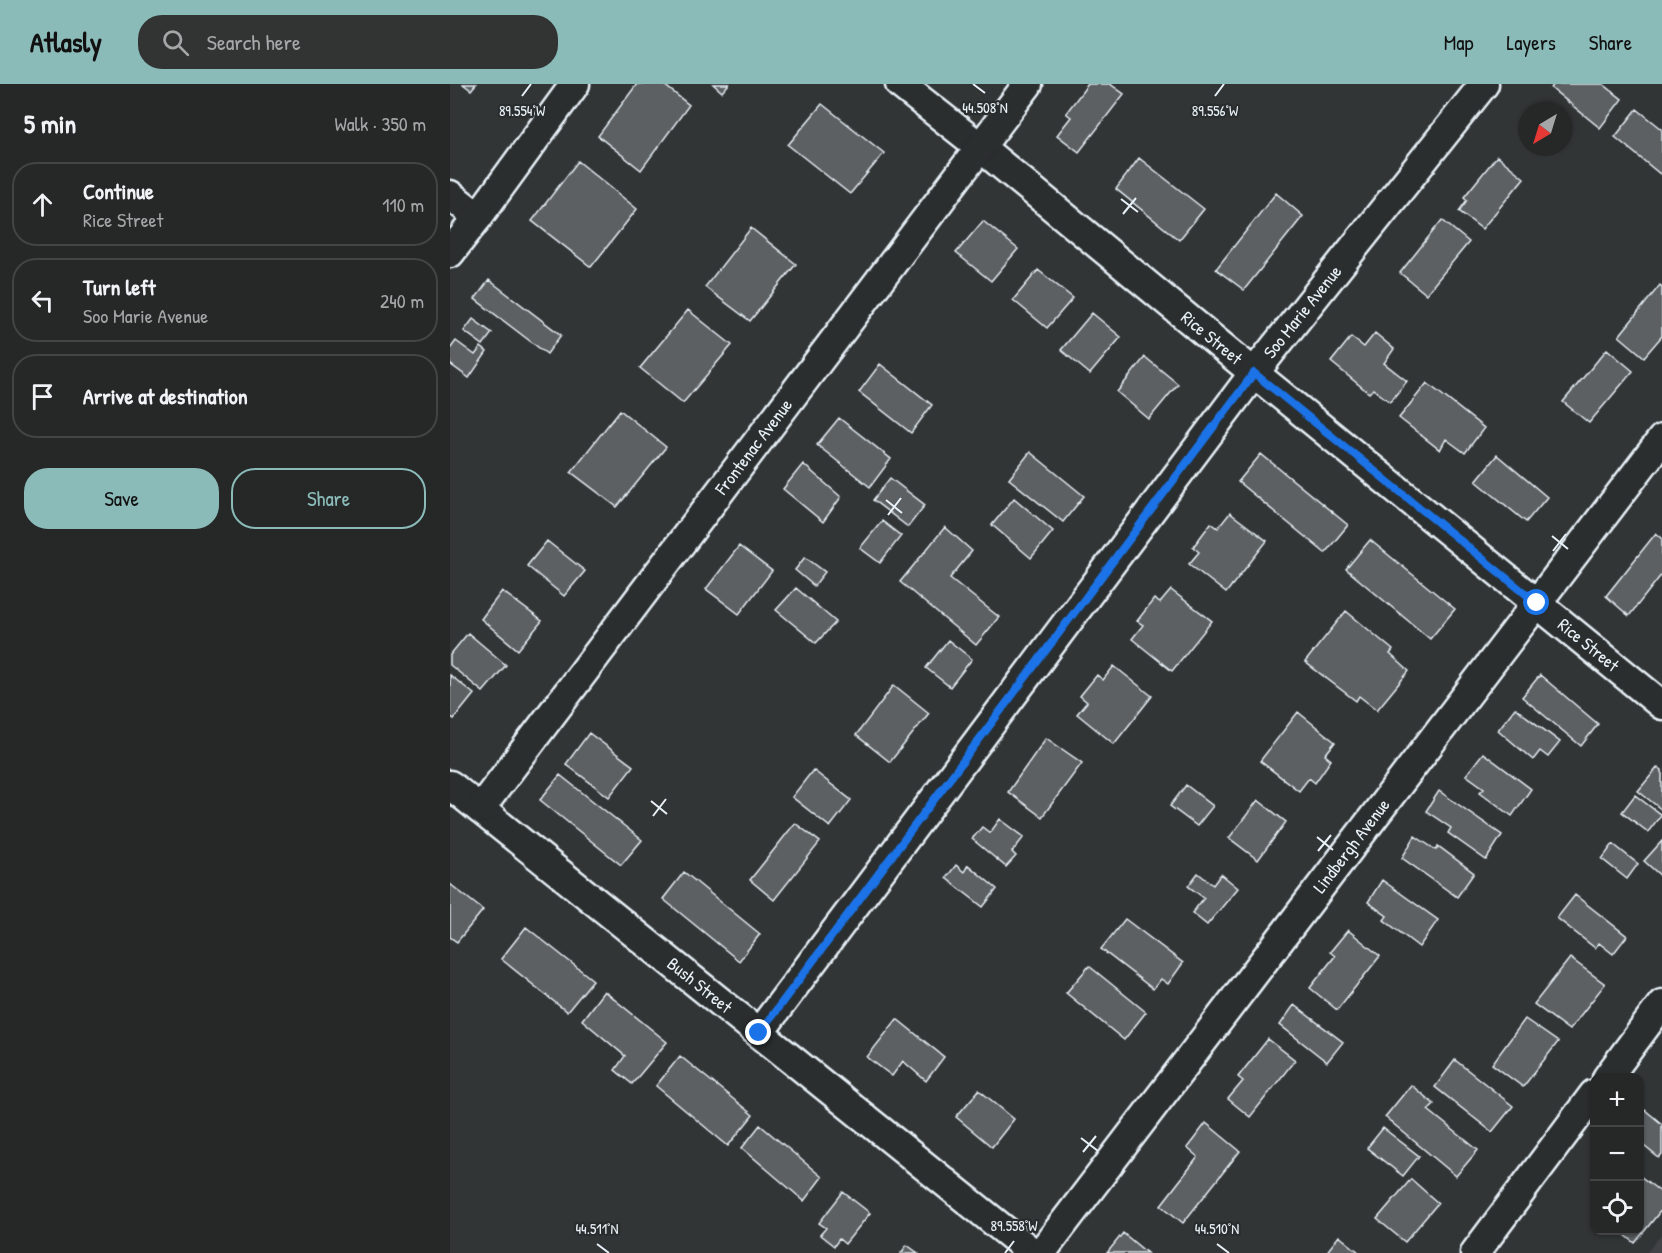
<!DOCTYPE html>
<meta charset="utf-8">
<style>
:root{--surface:#262828;--page:#323434;--text:#f1f3f6;--muted:#a4a6a8;--line:#424445;--accent:#8bbbb9}
body{margin:0;font-family:"Patrick Hand",sans-serif;background:var(--page);color:var(--text)}
.controls{position:absolute;right:18px;bottom:18px;display:grid;overflow:hidden;border-radius:12px;box-shadow:0 2px 4px #0004}
.controls button{width:54px;height:54px;display:grid;place-items:center;padding:0;border:0;border-bottom:2px solid var(--line);background:var(--surface);color:var(--text);font:30px sans-serif}
.compass{position:absolute;left:1068px;top:18px;width:54px;height:54px;border-radius:50%;background:var(--surface);box-shadow:0 2px 4px #0004;rotate:218deg}
.stop{position:absolute;width:18px;height:18px;margin:-14px;border:4px solid #1a73e8;border-radius:50%;background:#fff}
.stop.end{background:#1a73e8;border-color:#fff;box-shadow:0 2px 6px #0008}
.list{margin:0;padding:0;list-style:none}
h2{display:flex;justify-content:space-between;align-items:center;height:78px;margin:0;padding:0 24px;font-size:26px}
h2 small{font-size:20px;font-weight:400;color:var(--muted)}
.list li{display:grid;grid-template-columns:39px 1fr auto;gap:18px;align-items:center;box-sizing:border-box;height:84px;margin:0 12px 12px;padding:0 12px;border:2px solid var(--line);border-radius:24px}
.list b{display:block;font-size:22px;white-space:nowrap}
.list p{margin:0;font-size:20px;white-space:nowrap;color:var(--muted)}
.list em{font-size:20px;font-style:normal;color:var(--muted)}
.actions{display:flex;gap:12px;padding:18px 24px}
.actions a{flex:1;padding:14px 0;border:2px solid var(--accent);border-radius:24px;text-align:center;font-size:21px;color:var(--accent)}
.actions .main{background:var(--accent);color:#111}
.icon{flex:none;width:33px;height:33px;fill:none;stroke:currentColor;stroke-width:2;stroke-linecap:round;stroke-linejoin:round}
.map{position:relative;flex:none;width:1212px;height:1169px;overflow:hidden}
header{display:flex;align-items:center;gap:36px;box-sizing:border-box;height:84px;padding:0 30px;background:var(--accent);color:#111}
header strong{font-size:28px}
nav{display:flex;gap:33px;margin-inline-start:auto;font-size:21px}
.search{width:420px;height:54px;background:var(--page);display:flex;align-items:center;gap:15px;box-sizing:border-box;padding:0 21px;border-radius:24px;color:var(--muted);font-size:22px}
main{display:flex}
aside{flex:1;background:var(--surface)}
.map>svg:first-child{display:block}
</style>
<header>
<strong>Atlasly</strong>
<div class="search"><svg class="icon" aria-label="search" viewBox="0 0 24 24"><circle cx="10" cy="10" r="6"/><path d="M15 15l6 6"/></svg>Search here</div>
<nav><a>Map</a><a>Layers</a><a>Share</a></nav>
</header>
<main>
<aside>
<h2>5 min<small>Walk · 350 m</small></h2>
<ul class="list">
<li><svg class="icon" aria-label="ahead" viewBox="0 0 24 24"><path d="M12 20V5M6 11l6-6 6 6"/></svg><div><b>Continue</b><p>Rice Street</p></div><em>110 m</em></li>
<li><svg class="icon" aria-label="left" viewBox="0 0 24 24"><path d="M17 20v-9H6M10 6l-5 5 5 5"/></svg><div><b>Turn left</b><p>Soo Marie Avenue</p></div><em>240 m</em></li>
<li><svg class="icon" aria-label="arrive" viewBox="0 0 24 24"><path d="M6 21V4h12l-3 4 3 4H6"/></svg><div><b>Arrive at destination</b></div></li>
</ul>
<div class="actions"><a class="main">Save</a><a>Share</a></div>
</aside>
<div class="map">
<svg width="1212" height="1169" viewBox="0 0 1212 1169">
<rect width="100%" height="100%" fill="#323536"/>
<filter id="ink" filterUnits="userSpaceOnUse"><feTurbulence type="fractalNoise" baseFrequency=".0167" numOctaves="2"/><feDisplacementMap in="SourceGraphic" scale="12" xChannelSelector="R" yChannelSelector="G"/><feConvolveMatrix kernelMatrix="1 2 1 2 8 2 1 2 1" color-interpolation-filters="sRGB"/></filter>
<g filter="url(#ink)">
<path fill="#3f4244" d="M1212,1150V1169H1196Z"/>
<path fill="#5c6063" stroke="#e8f1f8" stroke-width="1.5" d="M13,0H26L21,6Z
M187,0H213L239,21L191,86L148,52Z
M263,0H279L272,8Z
M638,0H660L674,10L629,68L607,51L621,33L616,29Z
M1104,0H1153L1172,15L1150,44L1101,4Z
M372,20L434,69L400,110L338,61Z
M1187,25L1212,45V88L1210,90L1165,53Z
M1047,72L1074,94L1032,145L1009,127L1017,116L1014,113Z
M689,74L754,125L729,156L666,105Z
M128,77L187,125L141,183L82,137Z
M826,109L853,132L794,206L766,185Z
M992,136L1019,158L976,210L950,189Z
M533,137L568,165L541,197L506,169Z
M301,144L346,180L300,237L255,203Z
M588,186L623,214L597,244L563,216Z
M39,196L111,251L97,270L25,215Z
M1210,201L1212,203V252L1194,273L1169,252Z
M238,226L282,261L233,319L190,284Z
M642,229L671,253L640,290L611,266Z
M23,235L42,249L33,261L14,247Z
M925,249L944,265L934,279L957,297L940,318L923,305L919,309L881,278L901,253L914,263Z
M6,257L25,271L31,263L37,268L19,294L0,280V265Z
M1157,265L1183,287L1139,339L1113,318Z
M695,273L728,300L699,335L667,308Z
M430,280L482,321L461,349L409,308Z
M977,299L1034,344L1015,369L996,355L990,366L949,334Z
M170,326L216,363L167,423L121,388Z
M389,334L441,375L420,403L367,361Z
M580,368L634,412L613,438L559,395Z
M811,370L898,441L875,469L788,398Z
M1047,371L1097,413L1076,438L1026,397Z
M353,380L391,413L373,438L333,405Z
M440,394L475,421L458,443L423,416Z
M564,414L603,447L581,474L542,441Z
M780,429L817,457L776,509L739,480L749,468L743,463L761,439L768,444Z
M432,437L451,452L430,479L410,464Z
M495,443L522,467L500,494L549,533L526,561L450,498Z
M1206,449L1212,454V490L1179,532L1156,512Z
M920,456L1005,525L980,555L896,485Z
M97,457L135,487L114,512L77,482Z
M289,462L322,487L289,530L256,505Z
M355,473L375,488L364,502L345,486Z
M346,504L386,538L366,559L326,526Z
M721,506L762,537L722,587L682,555L693,541L687,537L704,515L710,519Z
M52,507L92,537L68,566L31,535Z
M896,527L943,566L940,570L959,587L927,626L909,612L906,617L855,578Z
M18,549L56,581L33,608L0,581V571Z
M498,556L522,575L500,603L476,584Z
M664,582L702,612L664,660L627,630L637,618L630,612L647,591L653,596Z
M0,591L24,610L4,635L0,632Z
M1090,591L1148,640L1131,662L1072,613Z
M444,601L479,629L440,678L406,651Z
M1065,624L1110,658L1098,673L1090,667L1083,676L1048,646Z
M848,628L885,658L875,671L881,676L865,699L859,694L849,707L810,677Z
M139,649L183,682L159,713L116,680Z
M596,654L632,679L592,733L558,708Z
M1033,669L1081,705L1062,732L1030,708L1034,704L1016,691Z
M1208,683L1212,686V726L1188,707Z
M363,686L401,716L380,743L342,713Z
M110,691L192,756L171,781L90,716Z
M736,701L763,722L747,742L720,722Z
M989,707L1052,751L1036,776L998,749L1001,744L976,727Z
M1185,711L1211,731L1198,748L1172,728Z
M808,716L836,738L808,776L779,754Z
M550,735L574,753L562,768L566,772L556,783L522,755L532,743L540,749Z
M345,739L370,758L324,816L300,796Z
M965,752L986,766L988,762L1024,789L1007,813L952,774Z
M1212,757V793L1194,777Z
M1163,760L1188,780L1177,795L1152,775Z
M506,781L514,788L518,781L547,805L533,823L496,794Z
M234,788L310,850L289,877L213,815Z
M748,789L763,801L771,790L788,804L757,841L742,829L754,814L738,802Z
M932,796L988,836L969,863L934,836L937,832L918,818Z
M0,800L33,826L7,858L0,853Z
M1125,811L1177,852L1163,870L1149,859L1145,864L1107,834Z
M675,835L733,879L718,900L711,895L703,905L651,865Z
M76,843L143,896L117,928L51,875Z
M898,846L930,872L887,926L860,904L885,872L880,868Z
M1120,874L1155,900L1119,946L1084,920Z
M639,882L696,928L674,956L616,909Z
M154,907L217,958L182,1000L165,986L175,972L132,936Z
M844,921L893,958L877,978L830,941Z
M447,935L494,973L476,997L453,977L442,992L417,973Z
M1075,935L1108,958L1073,1003L1042,980Z
M818,955L845,976L800,1033L778,1015L793,997L788,993Z
M230,972L303,1031L278,1062L206,1002Z
M1005,976L1063,1022L1042,1048L985,1003Z
M961,1001L984,1020L978,1026L1028,1066L1006,1092L935,1033Z
M529,1006L564,1035L542,1063L506,1033Z
M1195,1026L1212,1040V1071L1209,1074L1190,1059V1034Z
M756,1039L790,1067L733,1139L711,1121L748,1073L737,1064Z
M310,1041L372,1093L354,1117L292,1064Z
M933,1044L969,1072L953,1092L917,1064Z
M1190,1092L1212,1109V1125L1185,1159L1169,1146H1190Z
M961,1095L988,1119L955,1158L927,1135Z
M393,1108L420,1129L395,1160L389,1155L384,1162L370,1151L376,1144L369,1139Z
M673,1149L697,1169H657Z
M889,1152L910,1169H876Z
M457,1161L468,1169H451Z"/>
<g fill="none" stroke-linecap="round" stroke-linejoin="round">
<defs>
<g id="minor">
<path id="s1" d="M450,0L530,63L804,289L1212,621"/>
<path d="M0,111L28,133"/>
<path d="M0,169L28,133L125,0"/>
<path id="s2" d="M0,701L583,1169"/>
<path id="s3" d="M30,725L578,0"/>
<path id="s4" d="M309,949L804,289L1034,0"/>
<path d="M1157,994L1212,920"/>
<path id="s5" d="M591,1169L1212,355"/>
<path d="M1025,1169L1144,1010"/>
</g>
</defs>
<use href="#minor" stroke="#e8f1f8" stroke-width="33"/>
<use href="#minor" stroke="#2a2d2e" stroke-width="28"/>
</g>
</g>
<g fill="none" stroke-linecap="round" stroke-linejoin="round" filter="url(#ink)">
<path stroke="#1a73e8" stroke-width="8" d="M309,949L804,289L1087,519"/>
</g>
<path fill="none" stroke="#e8f1f8" stroke-width="2" d="M523,0L535,9M72,12L81,0M765,12L774,0M671,115L688,128M673,130L686,114M436,416L452,429M438,431L451,414M1102,452L1118,465M1103,467L1116,450M201,717L217,730M203,732L216,715M867,753L883,766M868,767L881,751M631,1054L648,1067M633,1068L646,1052M147,1160L159,1169M767,1160L779,1169M555,1169L564,1157"/>
<g text-anchor="middle" stroke-width="4.5" stroke-linejoin="round" paint-order="stroke">
<g font-size="18" fill="#e8f1f8" stroke="#2a2d2e">
<text dy="6" stroke="none"><textPath href="#s4" startOffset="903">Soo Marie Avenue</textPath></text>
<text dy="6" stroke="none"><textPath href="#s1" startOffset="402">Rice Street</textPath></text>
<text dy="6" stroke="none"><textPath href="#s3" startOffset="454">Frontenac Avenue</textPath></text>
<text dy="6" stroke="none"><textPath href="#s1" startOffset="888">Rice Street</textPath></text>
<text dy="6" stroke="none"><textPath href="#s5" startOffset="512">Lindbergh Avenue</textPath></text>
<text dy="6" stroke="none"><textPath href="#s2" startOffset="320">Bush Street</textPath></text>
</g>
</g>
<g font-size="15" text-anchor="middle" fill="#e8f1f8" stroke="#2a2d2e" stroke-width="4.5" stroke-linejoin="round" paint-order="stroke">
<text x="535" y="29">44.508°N</text>
<text x="72" y="32">89.554°W</text>
<text x="765" y="32">89.556°W</text>
<text x="564" y="1147">89.558°W</text>
<text x="147" y="1150">44.511°N</text>
<text x="767" y="1150">44.510°N</text>
</g>
</svg>
<div class="controls">
<button>+</button>
<button>−</button>
<button><svg class="icon" aria-label="locate" viewBox="0 0 24 24"><circle cx="12" cy="12" r="6"/><path d="M12 2v4M12 18v4M2 12h4M18 12h4"/></svg></button>
</div>
<svg class="compass" viewBox="-18 -18 36 36"><path d="M0-13l5 13h-10z" fill="#e53935"/><path d="M0 13l5-13h-10z" fill="#a4a6a8"/></svg>
<div class="stop" style="left:1087px;top:519px"></div>
<div class="stop end" style="left:309px;top:949px"></div>
</div>
</main>
